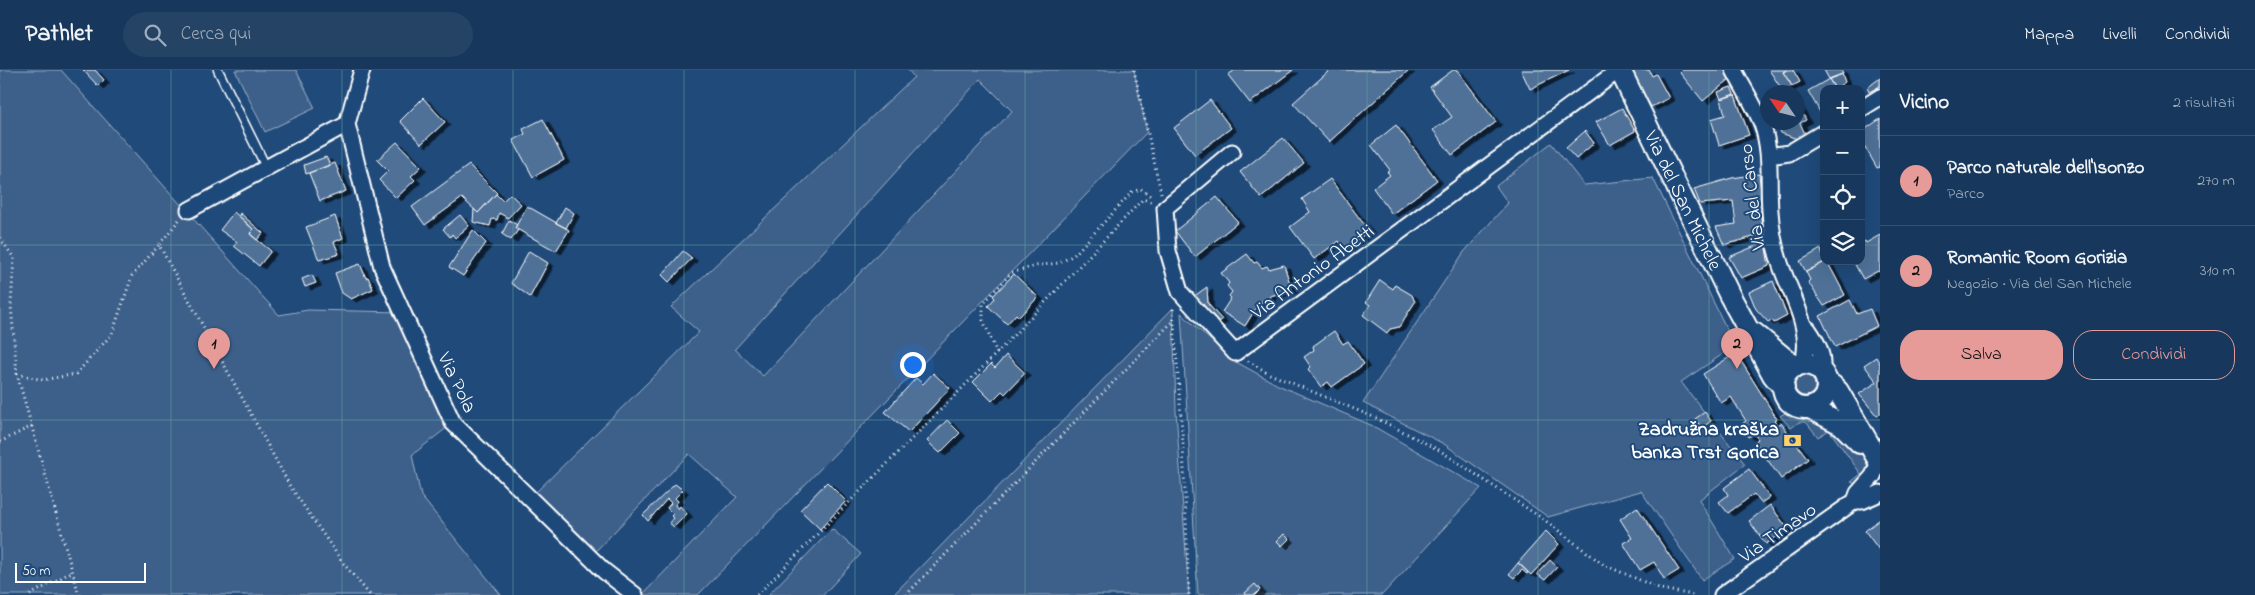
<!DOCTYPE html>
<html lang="it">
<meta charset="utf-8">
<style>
:root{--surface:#17385c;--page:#244365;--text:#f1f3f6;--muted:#9eacbb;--line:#365272;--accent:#e69b98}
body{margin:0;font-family:"Indie Flower",sans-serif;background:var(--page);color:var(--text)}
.controls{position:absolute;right:15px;top:15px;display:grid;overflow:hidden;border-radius:10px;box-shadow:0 5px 20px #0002}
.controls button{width:45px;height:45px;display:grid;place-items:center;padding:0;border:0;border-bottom:1px solid var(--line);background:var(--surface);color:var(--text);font:25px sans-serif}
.compass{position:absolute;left:1760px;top:15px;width:45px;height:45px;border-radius:50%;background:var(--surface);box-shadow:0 5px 20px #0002;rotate:305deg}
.scale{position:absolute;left:15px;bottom:12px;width:131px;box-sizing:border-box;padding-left:5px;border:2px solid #fff;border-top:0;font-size:14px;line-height:18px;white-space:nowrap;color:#fff;-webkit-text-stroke:4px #1f4a7a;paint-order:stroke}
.you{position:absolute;left:912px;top:294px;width:18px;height:18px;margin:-12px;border:4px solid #fff;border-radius:50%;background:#1a73e8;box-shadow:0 0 0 8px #1a73e833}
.badge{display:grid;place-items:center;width:32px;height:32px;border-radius:50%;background:var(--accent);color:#111;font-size:16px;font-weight:700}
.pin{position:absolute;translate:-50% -41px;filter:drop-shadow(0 1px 2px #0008)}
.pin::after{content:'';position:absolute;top:26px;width:18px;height:15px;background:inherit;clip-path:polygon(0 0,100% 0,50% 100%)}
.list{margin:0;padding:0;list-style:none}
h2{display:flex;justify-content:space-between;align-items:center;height:65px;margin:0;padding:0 20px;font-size:21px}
h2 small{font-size:16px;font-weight:400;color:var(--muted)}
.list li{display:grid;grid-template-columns:32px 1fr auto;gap:15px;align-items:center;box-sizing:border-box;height:90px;padding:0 20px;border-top:1px solid var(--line)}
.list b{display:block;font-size:19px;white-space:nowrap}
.list p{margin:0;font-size:16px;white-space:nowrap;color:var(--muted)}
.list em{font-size:16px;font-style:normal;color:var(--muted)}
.actions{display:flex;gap:10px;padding:15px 20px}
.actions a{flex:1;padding:11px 0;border:1px solid var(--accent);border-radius:20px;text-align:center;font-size:18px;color:var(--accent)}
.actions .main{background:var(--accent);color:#111}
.icon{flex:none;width:28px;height:28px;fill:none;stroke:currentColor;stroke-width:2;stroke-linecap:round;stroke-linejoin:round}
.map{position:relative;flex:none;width:1880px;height:525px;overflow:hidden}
header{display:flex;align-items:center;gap:30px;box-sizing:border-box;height:70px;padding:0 25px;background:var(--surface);border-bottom:1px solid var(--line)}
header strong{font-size:24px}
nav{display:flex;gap:28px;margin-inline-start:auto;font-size:18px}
.search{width:350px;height:45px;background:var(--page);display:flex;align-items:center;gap:12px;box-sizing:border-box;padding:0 18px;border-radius:28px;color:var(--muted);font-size:19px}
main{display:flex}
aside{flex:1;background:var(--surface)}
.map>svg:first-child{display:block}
</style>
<header>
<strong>Pathlet</strong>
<div class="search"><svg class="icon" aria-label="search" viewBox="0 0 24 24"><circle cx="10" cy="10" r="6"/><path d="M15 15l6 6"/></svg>Cerca qui</div>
<nav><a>Mappa</a><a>Livelli</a><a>Condividi</a></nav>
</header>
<main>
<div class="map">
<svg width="1880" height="525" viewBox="0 0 1880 525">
<defs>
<filter id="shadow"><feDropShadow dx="5.5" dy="3" stdDeviation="0" flood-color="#0009"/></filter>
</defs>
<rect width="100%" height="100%" fill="#1f4a7a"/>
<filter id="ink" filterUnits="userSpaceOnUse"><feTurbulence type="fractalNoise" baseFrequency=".02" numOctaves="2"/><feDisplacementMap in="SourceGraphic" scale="10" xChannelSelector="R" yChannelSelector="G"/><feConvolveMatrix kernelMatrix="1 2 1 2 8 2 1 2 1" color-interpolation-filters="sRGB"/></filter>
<g filter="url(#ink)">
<path fill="#3c618b" stroke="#9eb0c5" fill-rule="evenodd" d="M0,0H61L279,245L308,240L402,242L453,353L412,385L421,426L501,525H0Z
M235,0H296L315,38L265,62Z
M908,0H1134L1147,62L698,525H642L737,427L689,384L590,487L530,428L699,262L671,237L914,7ZM980,9L1012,41L763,306L735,279Z
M1551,73L1584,115L1653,108L1735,276L1681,312L1745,394L1699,430L1735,489L1702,510L1641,421L1548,447L1444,374L1363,333L1464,182L1508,133L1496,116Z
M1173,238L1176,341L1189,525H893Z
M1181,243L1231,289L1278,315L1373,356L1481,418L1382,525H1198Z
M1795 316a10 10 0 1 1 20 0a10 10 0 1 1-20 0Z
M1785,343L1836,360L1860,382L1867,393V403L1858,415L1851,412L1861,404L1829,360L1818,367L1806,352H1799L1791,358L1780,346Z
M832,459L861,484L823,525H768Z"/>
<path fill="#507197" stroke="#fff" filter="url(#shadow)" d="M83,0H95L104,10L98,16Z
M1235,0H1293L1250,33L1228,5Z
M1330,0H1409L1329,72L1293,33Z
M1453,0H1457L1496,52L1452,85L1433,60L1452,47L1430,17Z
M1521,0H1569L1530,19Z
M1631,0H1649L1652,6L1656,4L1669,28L1651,37Z
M1683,0H1726L1730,9L1703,31L1680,3Z
M1769,0H1787L1783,2L1792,16L1783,21Z
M1787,0H1793L1800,12L1792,16L1783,2Z
M1824,0H1841L1843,4L1829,9Z
M1842,4L1845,12L1835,19L1829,9Z
M1880,8V16L1869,22L1867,18Z
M1829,9L1835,19H1824V49L1808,21Z
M1731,17L1734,24L1721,29L1718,22Z
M1735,25L1749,65L1719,75L1711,49L1725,45L1721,29Z
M423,28L445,52L421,74L400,51Z
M1210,30L1231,58L1195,85L1174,58Z
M1798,35L1806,50L1800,53L1805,64L1797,69L1781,63L1776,52H1798Z
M1622,38L1635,61L1610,75L1596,52Z
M543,49L564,90L533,107L513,70L525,64L523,59Z
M1880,49V97L1877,98L1861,70V62Z
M1396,55L1437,110L1392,144L1373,118L1390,105L1387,102L1390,100L1371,75Z
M1585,61L1594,73L1576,89L1566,78Z
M1283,68L1304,93L1261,128L1240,102Z
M397,72L421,97L411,106L415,110L396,128L379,110L388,101L377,90Z
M326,87L330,95L306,104L304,95Z
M335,93L346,121L320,131L309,103Z
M469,95L497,123L478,143L462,128L425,155L412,137Z
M1759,104L1763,141L1760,142L1764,164L1724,175L1716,157L1736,154L1733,131L1700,134L1694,119L1732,108Z
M1330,109L1369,161L1345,180L1339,171L1314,189L1290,157L1310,142L1302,129Z
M496,124L503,131L510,124L521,134L508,148L499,143L497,150L492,149L490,156L473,152L474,139L478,143Z
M1217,127L1238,152L1195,187L1175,161Z
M527,136L569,160L556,181L515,158Z
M565,137L574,143L566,158L556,153Z
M234,142L253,159L250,164L271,181L259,196L234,176L237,172L220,160Z
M240,143L263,163L257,170L250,164L253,159L239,146Z
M460,145L469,156L455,168L452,164L450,167L443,159Z
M335,146L343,168L334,172L339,184L319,190L306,157Z
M509,150L517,155L515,158L518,160L511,170L502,164Z
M473,160L486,173L463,206L449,197Z
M1880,165V202L1878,201L1863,209L1853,191H1861V173L1865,171L1866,173Z
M1765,172L1769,196L1741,208L1729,187Z
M1821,179L1824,191H1826L1806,202L1800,191Z
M529,181L548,193L530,227L511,213Z
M683,181L692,188L669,212L662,205Z
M1247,184L1254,193L1257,192L1262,198L1267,196L1269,199L1284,195L1292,220L1270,226L1271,229L1262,231L1258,239L1256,238L1245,256L1222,242L1231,228L1229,226L1232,222L1227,216L1229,213L1221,203Z
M1827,191L1845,225L1824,236L1808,212L1810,210L1806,202Z
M360,194L366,208L368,207L373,219L351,229L342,223L335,203Z
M1014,204L1038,227L1019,247L1016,244L1007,254L988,236L995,228L993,226Z
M312,205L316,213L305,217L302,209Z
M1380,210L1393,219L1395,215L1412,225L1415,232L1399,257L1390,259L1387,263L1363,245L1370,235L1366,232Z
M1773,211L1787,246L1774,253L1772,250L1768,252L1756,239L1749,222Z
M1207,217L1208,234L1222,250L1213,255L1193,227Z
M1850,230L1857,244L1870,239L1877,256L1835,277L1820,246Z
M1334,261L1343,274L1348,271L1364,294L1332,317L1328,312L1321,317L1308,299L1311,297L1304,287L1314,280L1313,276Z
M1736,283L1777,349L1774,351L1777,355L1781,353L1808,389L1781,409L1755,372L1758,369L1754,364L1748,367L1742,354L1746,351L1731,327L1721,333L1703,304Z
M1006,285L1025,303L1005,324L1002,321L992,331L973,312L991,294L995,298Z
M1876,287L1880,294V344L1877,346L1859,324L1877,312L1864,295Z
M933,303L950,318L909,362L885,342L916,308L923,314Z
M1705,342L1711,351L1702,358L1695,349Z
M947,350L960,363L940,383L927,371Z
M1749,399L1770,427L1761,433L1754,424L1728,443L1719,432L1728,425L1724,418Z
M827,412L846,431L820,459L800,440Z
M675,414L683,420L675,428L678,431L675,435L678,439L680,436L687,444L674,457L669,453L673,448L671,446L673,444L667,438L671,433L667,429L648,451L643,445Z
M1770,435L1788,459L1766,474L1749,451Z
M1637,437L1679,500L1664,509L1654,492L1640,500L1623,473L1632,468L1620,449Z
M1880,449V481L1865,461Z
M1546,461L1559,474L1531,505L1518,493Z
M1284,464L1289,469L1282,476L1277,471Z
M1550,490L1557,497L1545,510L1537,504Z
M1518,493L1528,502L1527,504L1522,500L1514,508L1509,504Z
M1255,514L1260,520L1255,525H1246L1245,523Z"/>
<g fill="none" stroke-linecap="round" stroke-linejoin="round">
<defs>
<path id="service" d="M218,0L266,97"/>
<path id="minor" d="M362,0L347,54L382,197L453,353L604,501L635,525
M1734,0C1743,18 1755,36 1762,54C1772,82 1768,112 1770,141C1771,157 1774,175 1779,190C1789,223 1815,260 1802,295
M1861,39L1880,27
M1232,82L1165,138L1168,181L1180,222L1235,283L1619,0
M1769,86L1789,83L1824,62
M189,140L347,54
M1808,259C1817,272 1825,286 1821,301
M1855,431L1858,423L1873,406L1879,392
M1722,525L1855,431H1862L1880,423"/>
<path id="secondary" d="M1620,0L1730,226L1773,305L1784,318
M1754,263L1795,297
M1783 316a22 22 0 1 1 44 0a22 22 0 1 1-44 0Z
M1827,314L1832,315L1838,321L1880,393
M1810,338L1841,354L1860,373"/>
</defs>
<use href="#service" stroke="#fff" stroke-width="11"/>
<use href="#minor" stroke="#fff" stroke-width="19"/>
<use href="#secondary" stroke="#fff" stroke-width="24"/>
<path stroke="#fff" stroke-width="3" stroke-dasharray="1 4" stroke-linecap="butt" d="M1134,0L1161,123
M179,150L159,175L290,416L343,493L370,525
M0,168L14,188L11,235L17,304L79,525
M1173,239L1183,374L1189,525
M997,283L983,250V234L1011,203L1035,196L1059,193L1074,185L1132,122L1141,119L1153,128
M1248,291L1270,304L1376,348L1439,380L1543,449L1604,495L1661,519L1693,525
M17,304L43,310L76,304L112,264L132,206L159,175
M0,372L32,356
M30,525L73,501
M757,525L997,283L1143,129L1151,132
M906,525L1174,250"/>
<use href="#service" stroke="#1f4a7a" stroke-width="8"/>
<use href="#minor" stroke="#1f4a7a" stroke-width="15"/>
<use href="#secondary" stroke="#1f4a7a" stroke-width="20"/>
</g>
</g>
<path fill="none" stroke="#63a6a1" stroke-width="1" stroke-opacity="0.55" d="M171,0V525M342,0V525M513,0V525M684,0V525M855,0V525M1025,0V525M1196,0V525M1367,0V525M1538,0V525M1709,0V525M0,175H1824M1861,175H1880M0,350H1880"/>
<defs>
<symbol id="bank-bare" viewBox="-9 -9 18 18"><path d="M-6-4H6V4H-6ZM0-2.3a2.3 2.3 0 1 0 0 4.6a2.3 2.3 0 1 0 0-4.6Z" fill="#ffd166" stroke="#1f4a7a" stroke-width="2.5" paint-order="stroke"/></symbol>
</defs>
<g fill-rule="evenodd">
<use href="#bank-bare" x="1780" y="358" width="25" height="25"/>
</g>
<g text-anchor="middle" stroke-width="4" stroke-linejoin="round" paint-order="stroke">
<g font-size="20" fill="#fff" stroke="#1f4a7a">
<text transform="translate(1751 127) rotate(-97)" y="7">Via del Carso</text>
<text transform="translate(1684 130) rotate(64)" y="7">Via del San Michele</text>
<text transform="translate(1312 201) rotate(-36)" y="7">Via Antonio Abetti</text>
<text transform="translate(458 312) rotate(64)" y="7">Via Pola</text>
<text transform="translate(1777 462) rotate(-35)" y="7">Via Timavo</text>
</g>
<g font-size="20" font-weight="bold" fill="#fff" stroke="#1f4a7a" text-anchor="end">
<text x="1779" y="365">Zadružna kraška<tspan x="1779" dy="23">banka Trst Gorica</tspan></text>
</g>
</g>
</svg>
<div class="controls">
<button>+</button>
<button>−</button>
<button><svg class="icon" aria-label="locate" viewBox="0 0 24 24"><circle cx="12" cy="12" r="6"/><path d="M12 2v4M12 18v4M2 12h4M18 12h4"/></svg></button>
<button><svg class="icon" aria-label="layers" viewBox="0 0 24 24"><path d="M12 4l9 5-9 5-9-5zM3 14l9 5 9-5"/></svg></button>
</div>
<svg class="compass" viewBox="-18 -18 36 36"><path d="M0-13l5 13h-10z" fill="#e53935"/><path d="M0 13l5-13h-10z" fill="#9eacbb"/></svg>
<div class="scale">50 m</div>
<div class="you"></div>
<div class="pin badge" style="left:214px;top:299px">1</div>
<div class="pin badge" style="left:1737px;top:299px">2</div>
</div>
<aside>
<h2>Vicino<small>2 risultati</small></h2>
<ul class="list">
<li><span class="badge">1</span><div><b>Parco naturale dell'Isonzo</b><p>Parco</p></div><em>270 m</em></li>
<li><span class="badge">2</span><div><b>Romantic Room Gorizia</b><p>Negozio · Via del San Michele</p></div><em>310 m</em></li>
</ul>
<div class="actions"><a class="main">Salva</a><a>Condividi</a></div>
</aside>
</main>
